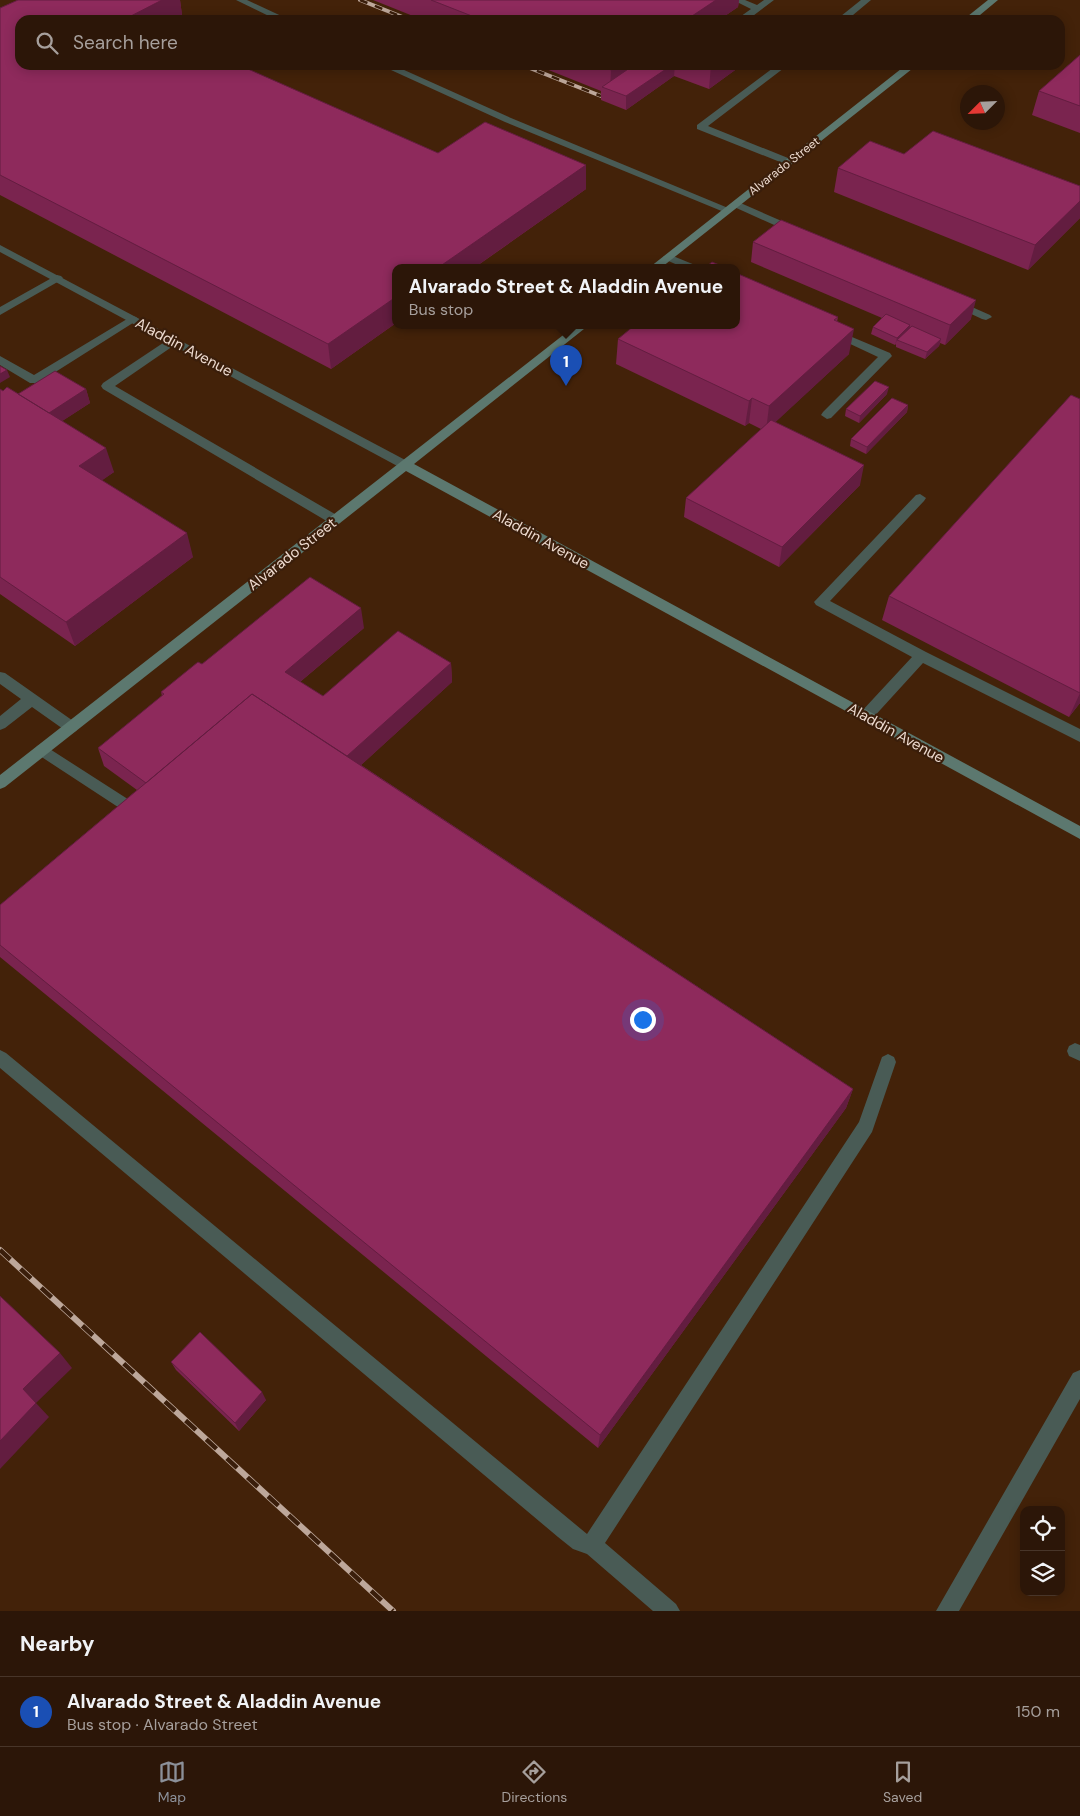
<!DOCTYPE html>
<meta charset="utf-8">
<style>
:root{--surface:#2c1608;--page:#341f12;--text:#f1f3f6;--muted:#a69f9c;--line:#483529;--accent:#8c9099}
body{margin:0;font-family:"DM Sans",sans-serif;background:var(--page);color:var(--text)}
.controls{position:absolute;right:15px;bottom:15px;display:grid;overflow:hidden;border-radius:10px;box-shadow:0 2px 12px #0003}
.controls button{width:45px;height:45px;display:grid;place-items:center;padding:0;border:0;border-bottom:1px solid var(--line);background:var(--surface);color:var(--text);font:25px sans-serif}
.compass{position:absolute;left:960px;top:85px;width:45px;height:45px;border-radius:50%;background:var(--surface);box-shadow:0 2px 12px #0003;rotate:246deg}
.you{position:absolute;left:642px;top:1019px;width:18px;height:18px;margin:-12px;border:4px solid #fff;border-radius:50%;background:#1a73e8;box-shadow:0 0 0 8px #1a73e833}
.badge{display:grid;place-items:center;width:32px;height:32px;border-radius:50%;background:var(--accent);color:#fff;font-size:16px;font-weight:700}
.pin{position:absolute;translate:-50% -41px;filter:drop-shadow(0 1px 2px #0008)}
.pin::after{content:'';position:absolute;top:26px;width:18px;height:15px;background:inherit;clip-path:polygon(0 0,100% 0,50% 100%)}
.popup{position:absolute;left:392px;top:264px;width:348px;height:65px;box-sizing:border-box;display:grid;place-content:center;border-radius:10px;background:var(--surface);filter:drop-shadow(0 1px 4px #0005);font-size:16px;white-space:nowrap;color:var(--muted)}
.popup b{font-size:19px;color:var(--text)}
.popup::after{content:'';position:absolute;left:50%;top:100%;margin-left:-10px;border:10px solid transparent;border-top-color:var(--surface)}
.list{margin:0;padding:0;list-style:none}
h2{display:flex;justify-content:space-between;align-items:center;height:65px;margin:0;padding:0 20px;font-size:21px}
h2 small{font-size:16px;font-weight:400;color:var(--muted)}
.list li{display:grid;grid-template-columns:32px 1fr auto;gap:15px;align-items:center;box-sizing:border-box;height:70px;padding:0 20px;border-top:1px solid var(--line)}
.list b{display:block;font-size:19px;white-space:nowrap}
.list p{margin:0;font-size:16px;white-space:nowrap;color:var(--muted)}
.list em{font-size:16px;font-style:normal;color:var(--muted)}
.icon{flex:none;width:28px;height:28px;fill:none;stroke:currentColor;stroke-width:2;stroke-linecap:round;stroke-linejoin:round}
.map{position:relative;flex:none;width:1080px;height:1611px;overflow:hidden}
.search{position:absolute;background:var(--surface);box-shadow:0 2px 12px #0003;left:15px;right:15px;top:15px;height:55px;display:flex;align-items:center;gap:12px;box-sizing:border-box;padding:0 18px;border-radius:15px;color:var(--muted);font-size:19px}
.sheet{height:135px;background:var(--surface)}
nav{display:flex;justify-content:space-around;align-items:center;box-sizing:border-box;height:70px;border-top:1px solid var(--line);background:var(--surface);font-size:14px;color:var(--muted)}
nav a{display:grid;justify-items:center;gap:2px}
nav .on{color:var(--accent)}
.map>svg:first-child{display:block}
</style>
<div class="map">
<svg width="1080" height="1611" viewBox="0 0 1080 1611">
<rect width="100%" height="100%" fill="#3a1e0b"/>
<path fill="#432209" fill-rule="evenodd" d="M0,0H1080V1611H0ZM20,20H1060V65H20ZM968,92H998V122H968ZM396,267H736V325H396ZM1024,1510H1061V1592H1024Z"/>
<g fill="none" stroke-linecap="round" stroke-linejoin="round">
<path fill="#495b55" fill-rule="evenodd" d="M236,0H247L290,20H277Z
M733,0H745L757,5L764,0H774L749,19L750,20L737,19L751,9Z
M861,0H871L847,20H836Z
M380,65H393L511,118L733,210L728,213L724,212L505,122Z
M777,65H788L708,126L793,160V164H785L697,129V125Z
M736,201L800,229L801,231L800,233H792L732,206L731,204Z
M668,254L695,265L696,267H682L664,259L663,257Z
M57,275L61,276L63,278L61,280L0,315V307Z
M956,300L990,315L992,317L986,320L982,319L952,305L950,303L952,301Z
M132,316L136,317L138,319L136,321L38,383H30L0,365V356L34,375Z
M833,329L890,353L892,356L831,418L827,419L821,415L823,412L878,357L829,334L827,332L829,330Z
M172,337L178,341L176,344L115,386L340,517L341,520L340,523H330L103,389L101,386L103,383Z
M920,494L926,498L924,501L830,601L926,652L1080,729V742L923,663L871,720L866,721L861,720L859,716L861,712L912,657L816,605L814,602L916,495Z
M0,672L5,673L76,723L78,727L76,731L71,733L66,731L32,707L5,728L0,730V716L21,699L0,684Z
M42,744L137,805L140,809L131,818L126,820L121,818L118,814L121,809L37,754L35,750L37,746Z
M1075,1043L1080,1045V1061L1069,1056L1067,1051L1069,1046Z
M0,1050L6,1053L587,1534L859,1122L882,1057L888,1054L894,1057L896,1062L872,1132L605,1543L676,1604L680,1611H653L587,1554L573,1549L558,1537L0,1068Z
M1080,1370V1399L959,1611H936L1073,1373Z"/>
<path fill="#495b55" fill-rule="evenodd" d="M0,245L409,462L411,465L409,468H401L0,252Z"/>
<path fill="#5c786f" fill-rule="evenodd" d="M988,0H998L974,20H963Z
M906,65H917L662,267H650Z
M576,325H589L414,464L1080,826V839L406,471L5,787L0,789V775Z"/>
<defs>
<path id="rail-far1" d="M360,0L410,20
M522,65L601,96"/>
<path id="rail" d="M0,1250L393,1611"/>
</defs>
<use href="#rail-far1" stroke="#bda79a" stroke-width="4"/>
<use href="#rail" stroke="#bda79a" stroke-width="6"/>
<use href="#rail-far1" stroke="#3a1e0b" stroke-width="2.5" stroke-dasharray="8" stroke-linecap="butt"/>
<use href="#rail" stroke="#3a1e0b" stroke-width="4.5" stroke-dasharray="14" stroke-linecap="butt"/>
</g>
<path fill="#7a244f" d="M18,0H180L182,15L173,20H20L438,153L586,165V189L331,369L0,195V8Z
M373,0H739L738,7L719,20H423Z
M1080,55V133L1032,115L1039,91Z
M536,65H742L709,89L674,76L626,110L601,100V91Z
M904,154L1080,186V218L1028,270L834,192L838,168Z
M753,242L971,319L945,345L940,343L939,346L925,359L896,347V344L895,345L871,334L873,327L882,318L751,262Z
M838,317L837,322L849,354L775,422L860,485L779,567L684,517L686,498L761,429L749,423L745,426L616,364L618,339Z
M0,389L3,391L18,394L86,389L90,403L62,421L114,472L102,480L193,557L75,646L0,594Z
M887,394L859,423L845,416L846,409Z
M1080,399V703L1069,717L882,620L889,596Z
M908,405L907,412L866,454L850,446L851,439Z
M364,628L300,682L323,696L451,663L452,682L361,765L853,1089L846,1108L598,1448L0,957V905L137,790L104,766L98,748L162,696L161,692L202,664Z
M171,1362L266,1400L239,1431L176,1370Z"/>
<path fill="#631d40" d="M162,0H180L182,15L173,20H130L129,17Z
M716,0H739L738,7L719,20H692V16Z
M618,65H650L610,90L611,70Z
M672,65H675L674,76L626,110V96Z
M711,65H742L709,89Z
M586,165V189L475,267H439Z
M1080,201V218L1028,270L1035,245Z
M396,297V323L331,369L328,344Z
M976,300L971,319L945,345L950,325Z
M910,325L909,332L897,340L895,345L897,338Z
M854,329L849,354L766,431L769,406Z
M941,339L939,346L925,359L927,352Z
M7,370L10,377L0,383V374Z
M889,387L887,394L859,423L860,416Z
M86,389L90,403L47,431L42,417Z
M752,398L749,423L745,426L749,401Z
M908,405L907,412L866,454L867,447Z
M106,448L114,472L87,491L79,466Z
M864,465L860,485L779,567L782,547Z
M187,533L193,557L75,646L66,622Z
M361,608L364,628L289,691L285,672Z
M451,663L452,682L348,777L345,758Z
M1080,693V703L1069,717Z
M853,1089L846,1108L598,1448L600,1435Z
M60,1353L72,1368L36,1403L49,1417L0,1469V1441L23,1389Z
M262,1392L266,1400L239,1431L235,1423Z"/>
<path fill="#8e2a5c" stroke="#631d40" d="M18,0H162L129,17L137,20H20V65H239L438,153L485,122L586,165L439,267H396V297L328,344L0,175V8Z
M431,0H716L692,16L703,20H482Z
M1080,55V106L1039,91Z
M597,65H618L611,70Z
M634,65H672L626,96L602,87Z
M933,131L1080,186V201L1035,245L838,168L870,141L904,154Z
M781,220L976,300L950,325L753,242Z
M712,262L724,267H706Z
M736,273L838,317L834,320L854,329L769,406L752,398L749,401L618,339L635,325H736Z
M886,314L910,325L897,338L873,327Z
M912,326L941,339L927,352L897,340Z
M0,366L7,370L0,374Z
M55,371L86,389L49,413L18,394Z
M875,381L889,387L860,416L846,409Z
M7,387L106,448L79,466L187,533L66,622L0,577V389L3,391Z
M1071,395L1080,399V693L889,596Z
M892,398L908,405L867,447L851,439Z
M771,420L864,465L782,547L686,498Z
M310,577L361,608L285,672L323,696L398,631L451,663L347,756L252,694L146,783L98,748L164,694L161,692L198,662L202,664Z
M252,694L853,1089L600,1435L0,945V905Z
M0,1296L60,1353L23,1389L36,1403L0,1441Z
M200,1332L262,1392L235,1423L171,1362Z"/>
<g text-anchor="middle" stroke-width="4.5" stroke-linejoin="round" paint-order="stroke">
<g font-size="12" fill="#eddacf" stroke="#3a1e0b">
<text transform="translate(784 166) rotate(-38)" y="4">Alvarado Street</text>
</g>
<g font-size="15" fill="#eddacf" stroke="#3a1e0b">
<text transform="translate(184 347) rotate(28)" y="5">Aladdin Avenue</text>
<text transform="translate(541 539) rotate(29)" y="5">Aladdin Avenue</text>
<text transform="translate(292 554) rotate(-38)" y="5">Alvarado Street</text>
<text transform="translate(896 733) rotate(29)" y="5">Aladdin Avenue</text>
</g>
</g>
</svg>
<div class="controls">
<button><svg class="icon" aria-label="locate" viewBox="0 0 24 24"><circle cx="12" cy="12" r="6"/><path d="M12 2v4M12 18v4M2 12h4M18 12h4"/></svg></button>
<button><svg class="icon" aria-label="layers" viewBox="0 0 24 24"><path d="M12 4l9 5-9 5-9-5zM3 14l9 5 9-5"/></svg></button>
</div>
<svg class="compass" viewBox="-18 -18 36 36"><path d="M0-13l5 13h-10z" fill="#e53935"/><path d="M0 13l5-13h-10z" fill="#a69f9c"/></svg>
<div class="you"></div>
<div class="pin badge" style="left:566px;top:386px;background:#1a4fb4">1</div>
<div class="popup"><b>Alvarado Street &amp; Aladdin Avenue</b>Bus stop</div>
<div class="search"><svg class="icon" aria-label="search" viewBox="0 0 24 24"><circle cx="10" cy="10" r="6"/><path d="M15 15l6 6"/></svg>Search here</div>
</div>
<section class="sheet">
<h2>Nearby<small></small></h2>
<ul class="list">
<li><span class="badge" style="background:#1a4fb4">1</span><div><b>Alvarado Street &amp; Aladdin Avenue</b><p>Bus stop · Alvarado Street</p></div><em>150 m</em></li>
</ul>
</section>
<nav>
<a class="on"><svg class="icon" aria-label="map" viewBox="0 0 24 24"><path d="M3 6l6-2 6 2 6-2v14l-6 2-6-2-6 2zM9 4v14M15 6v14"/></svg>Map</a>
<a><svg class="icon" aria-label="directions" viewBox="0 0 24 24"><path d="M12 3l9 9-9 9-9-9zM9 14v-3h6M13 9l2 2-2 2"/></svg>Directions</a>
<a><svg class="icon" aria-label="saved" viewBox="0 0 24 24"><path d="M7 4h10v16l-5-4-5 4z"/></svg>Saved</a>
</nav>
